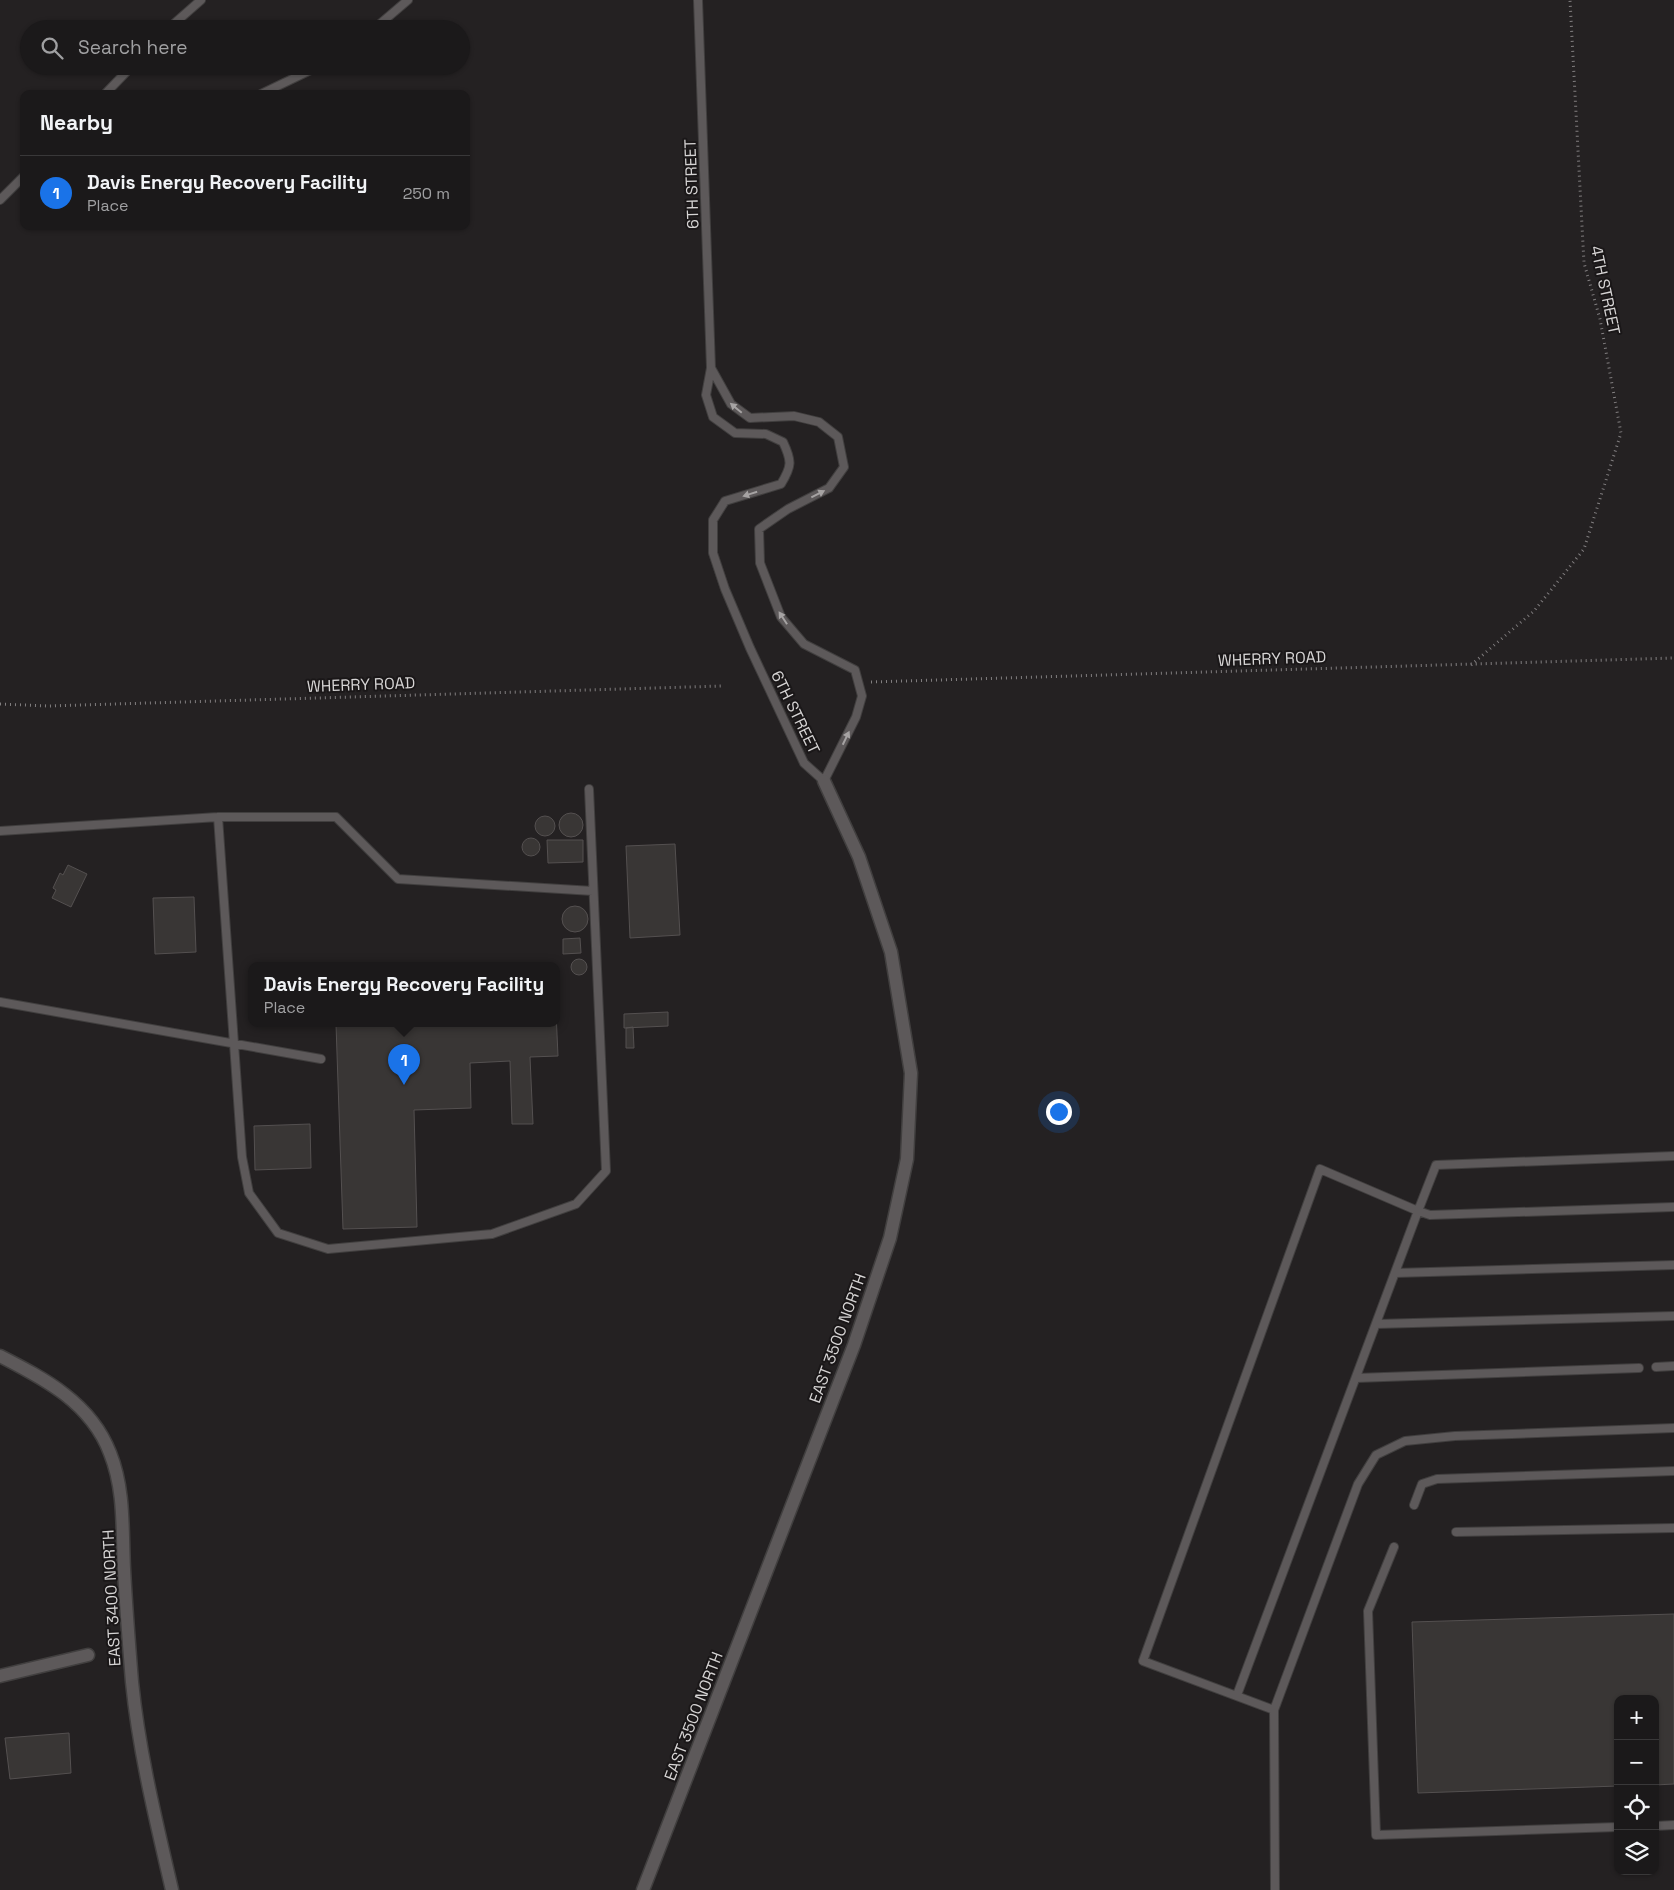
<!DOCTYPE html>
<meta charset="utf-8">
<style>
:root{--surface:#1b191a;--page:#242223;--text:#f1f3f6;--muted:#a0a0a2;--line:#393839;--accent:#1a73e8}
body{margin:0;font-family:"Space Grotesk",sans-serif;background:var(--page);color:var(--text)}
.controls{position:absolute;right:15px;bottom:15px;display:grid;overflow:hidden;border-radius:10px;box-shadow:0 1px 4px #0004}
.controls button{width:45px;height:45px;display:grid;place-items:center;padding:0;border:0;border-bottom:1px solid var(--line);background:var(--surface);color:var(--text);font:25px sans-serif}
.you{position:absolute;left:1058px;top:1111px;width:18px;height:18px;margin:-12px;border:4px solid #fff;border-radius:50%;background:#1a73e8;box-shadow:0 0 0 8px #1a73e833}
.badge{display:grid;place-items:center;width:32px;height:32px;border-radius:50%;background:var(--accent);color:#fff;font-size:16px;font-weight:700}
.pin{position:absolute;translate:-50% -41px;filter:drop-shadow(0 1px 2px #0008)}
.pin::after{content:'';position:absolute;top:26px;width:18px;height:15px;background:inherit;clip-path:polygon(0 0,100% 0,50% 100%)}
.popup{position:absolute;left:248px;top:962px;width:312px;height:65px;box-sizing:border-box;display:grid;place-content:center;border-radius:10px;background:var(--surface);filter:drop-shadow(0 1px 4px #0005);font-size:16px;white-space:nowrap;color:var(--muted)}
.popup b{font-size:19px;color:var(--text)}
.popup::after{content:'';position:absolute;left:50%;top:100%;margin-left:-10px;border:10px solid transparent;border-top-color:var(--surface)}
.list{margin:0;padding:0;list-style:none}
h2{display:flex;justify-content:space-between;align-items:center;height:65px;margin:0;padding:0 20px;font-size:21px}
h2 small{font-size:16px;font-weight:400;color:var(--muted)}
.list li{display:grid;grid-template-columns:32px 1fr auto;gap:15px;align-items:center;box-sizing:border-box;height:75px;padding:0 20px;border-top:1px solid var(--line)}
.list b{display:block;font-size:19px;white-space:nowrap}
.list p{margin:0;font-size:16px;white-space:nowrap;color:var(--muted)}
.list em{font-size:16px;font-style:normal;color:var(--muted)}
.icon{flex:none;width:28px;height:28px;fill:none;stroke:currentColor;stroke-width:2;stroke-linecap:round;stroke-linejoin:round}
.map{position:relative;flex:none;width:1674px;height:1890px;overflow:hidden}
.search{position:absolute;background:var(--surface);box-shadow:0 1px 4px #0004;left:20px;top:20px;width:450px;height:55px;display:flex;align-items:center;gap:12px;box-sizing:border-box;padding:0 18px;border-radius:28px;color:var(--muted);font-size:19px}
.panel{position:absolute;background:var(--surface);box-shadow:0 1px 4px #0004;left:20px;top:90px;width:450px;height:140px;border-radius:10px}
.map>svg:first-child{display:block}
</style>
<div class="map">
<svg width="1674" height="1890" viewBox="0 0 1674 1890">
<rect width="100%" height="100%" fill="#242122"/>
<path fill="#393635" stroke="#545050" d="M559 825a12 12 0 1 1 24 0a12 12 0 1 1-24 0Z
M535 826a10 10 0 1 1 20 0a10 10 0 1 1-20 0Z
M522 847a9 9 0 1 1 18 0a9 9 0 1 1-18 0Z
M547,840H583V862L548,863Z
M675,844L680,935L630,938L626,846Z
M68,865L87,874L71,907L52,898L56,890L53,888L60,873L63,875Z
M194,897L196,952L155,954L153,898Z
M562 919a13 13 0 1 1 26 0a13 13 0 1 1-26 0Z
M580,938L581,953L563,954V939Z
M571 967a8 8 0 1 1 16 0a8 8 0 1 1-16 0Z
M556,1012L558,1056L530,1057L533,1124H512L510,1061L470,1063L471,1108L414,1110L417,1227L343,1229L336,1024H556Z
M668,1012V1026L624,1028V1014Z
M633,1027L634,1048H626V1028Z
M310,1124L311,1168L255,1170L254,1126Z
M1674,1614V1784L1655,1785V1699H1618V1786L1418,1793L1412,1622Z
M69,1733L71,1773L10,1779L5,1738Z"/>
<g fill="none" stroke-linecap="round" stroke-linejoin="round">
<defs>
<path id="lane" d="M698,0L711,368L706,395L713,417L735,433L766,434L783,442C792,461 792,466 781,484L725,501L713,520V553L725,589L750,648L804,763L824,781L856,717L862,696L855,670L804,644L781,617L760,563L759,529L788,509L829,488L844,467L838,437L819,422L794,416L750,418L731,404L711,368
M168,29L201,0
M374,29L408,0
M105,94L132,66
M261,94L319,66
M0,200L24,176
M218,817L242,1157L249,1193L278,1233L328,1249L492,1234L576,1204L606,1171L589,789
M0,831L218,817H336L398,879L593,891
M0,1002L321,1059
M1674,1156L1436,1165L1418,1211L1430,1215L1674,1207
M1395,1273L1674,1265
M1376,1324L1674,1316
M1656,1367L1674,1366
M1356,1378L1639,1368
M1414,1505L1422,1484L1437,1479L1674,1471
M1456,1532L1674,1528
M1394,1547L1368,1611L1376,1835L1618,1827
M1237,1695L1418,1211L1320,1169L1143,1661L1274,1710L1275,1890
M1274,1710L1358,1484L1376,1455L1405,1441L1455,1436L1674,1428
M1655,1826L1674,1825"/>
<path id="street" d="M0,1356C45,1379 91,1403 110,1453C125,1490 122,1530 124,1569C126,1607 129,1645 132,1682C139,1752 156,1821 172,1890
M0,1676L88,1655
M643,1890L854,1345L890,1238L907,1159L911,1073L891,952L859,857L824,781"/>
</defs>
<use href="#lane" stroke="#413f3f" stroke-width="10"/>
<use href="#street" stroke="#413f3f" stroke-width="15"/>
<path stroke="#827f80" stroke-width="3" stroke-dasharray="1 4" stroke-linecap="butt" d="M1471,665L1534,611L1584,549L1621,433L1600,319L1584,263L1570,0
M871,682L1674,658
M0,704L48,706L722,686"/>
<use href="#lane" stroke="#5d595a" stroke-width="8"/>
<use href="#street" stroke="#5d595a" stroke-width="12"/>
</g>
<defs><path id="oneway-solid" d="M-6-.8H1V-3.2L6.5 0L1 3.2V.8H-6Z" transform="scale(1.25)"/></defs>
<g fill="#a6a3a3">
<use href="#oneway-solid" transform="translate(736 408) rotate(-140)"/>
<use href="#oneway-solid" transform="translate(750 494) rotate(163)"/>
<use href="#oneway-solid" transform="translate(818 494) rotate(-27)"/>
<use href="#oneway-solid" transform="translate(783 618) rotate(-123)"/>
<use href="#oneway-solid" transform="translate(846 738) rotate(-64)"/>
</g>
<g text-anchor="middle" stroke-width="4" stroke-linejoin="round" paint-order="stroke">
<g font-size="16" fill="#d6d4d4" stroke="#1a1718">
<text transform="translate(691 184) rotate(-92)" y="6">6TH STREET</text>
<text transform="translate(1606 290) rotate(78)" y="6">4TH STREET</text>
<text transform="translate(1272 658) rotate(-2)" y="6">WHERRY ROAD</text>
<text transform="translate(361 684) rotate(-2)" y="6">WHERRY ROAD</text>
<text transform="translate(796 712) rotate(64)" y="6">6TH STREET</text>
<text transform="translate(837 1338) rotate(-70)" y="6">EAST 3500 NORTH</text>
<text transform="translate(111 1598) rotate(-93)" y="6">EAST 3400 NORTH</text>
<text transform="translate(693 1716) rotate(-69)" y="6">EAST 3500 NORTH</text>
</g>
</g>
</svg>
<div class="controls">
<button>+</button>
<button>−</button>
<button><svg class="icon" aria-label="locate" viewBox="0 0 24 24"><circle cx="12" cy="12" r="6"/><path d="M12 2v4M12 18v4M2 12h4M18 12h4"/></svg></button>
<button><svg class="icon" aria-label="layers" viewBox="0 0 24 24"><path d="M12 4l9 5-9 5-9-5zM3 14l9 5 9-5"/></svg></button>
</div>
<div class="you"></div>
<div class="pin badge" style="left:404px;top:1085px">1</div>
<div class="popup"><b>Davis Energy Recovery Facility</b>Place</div>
<div class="search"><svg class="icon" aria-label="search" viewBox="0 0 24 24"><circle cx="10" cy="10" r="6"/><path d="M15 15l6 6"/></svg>Search here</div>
<section class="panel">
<h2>Nearby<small></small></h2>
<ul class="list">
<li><span class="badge">1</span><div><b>Davis Energy Recovery Facility</b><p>Place</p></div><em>250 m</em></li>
</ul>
</section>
</div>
